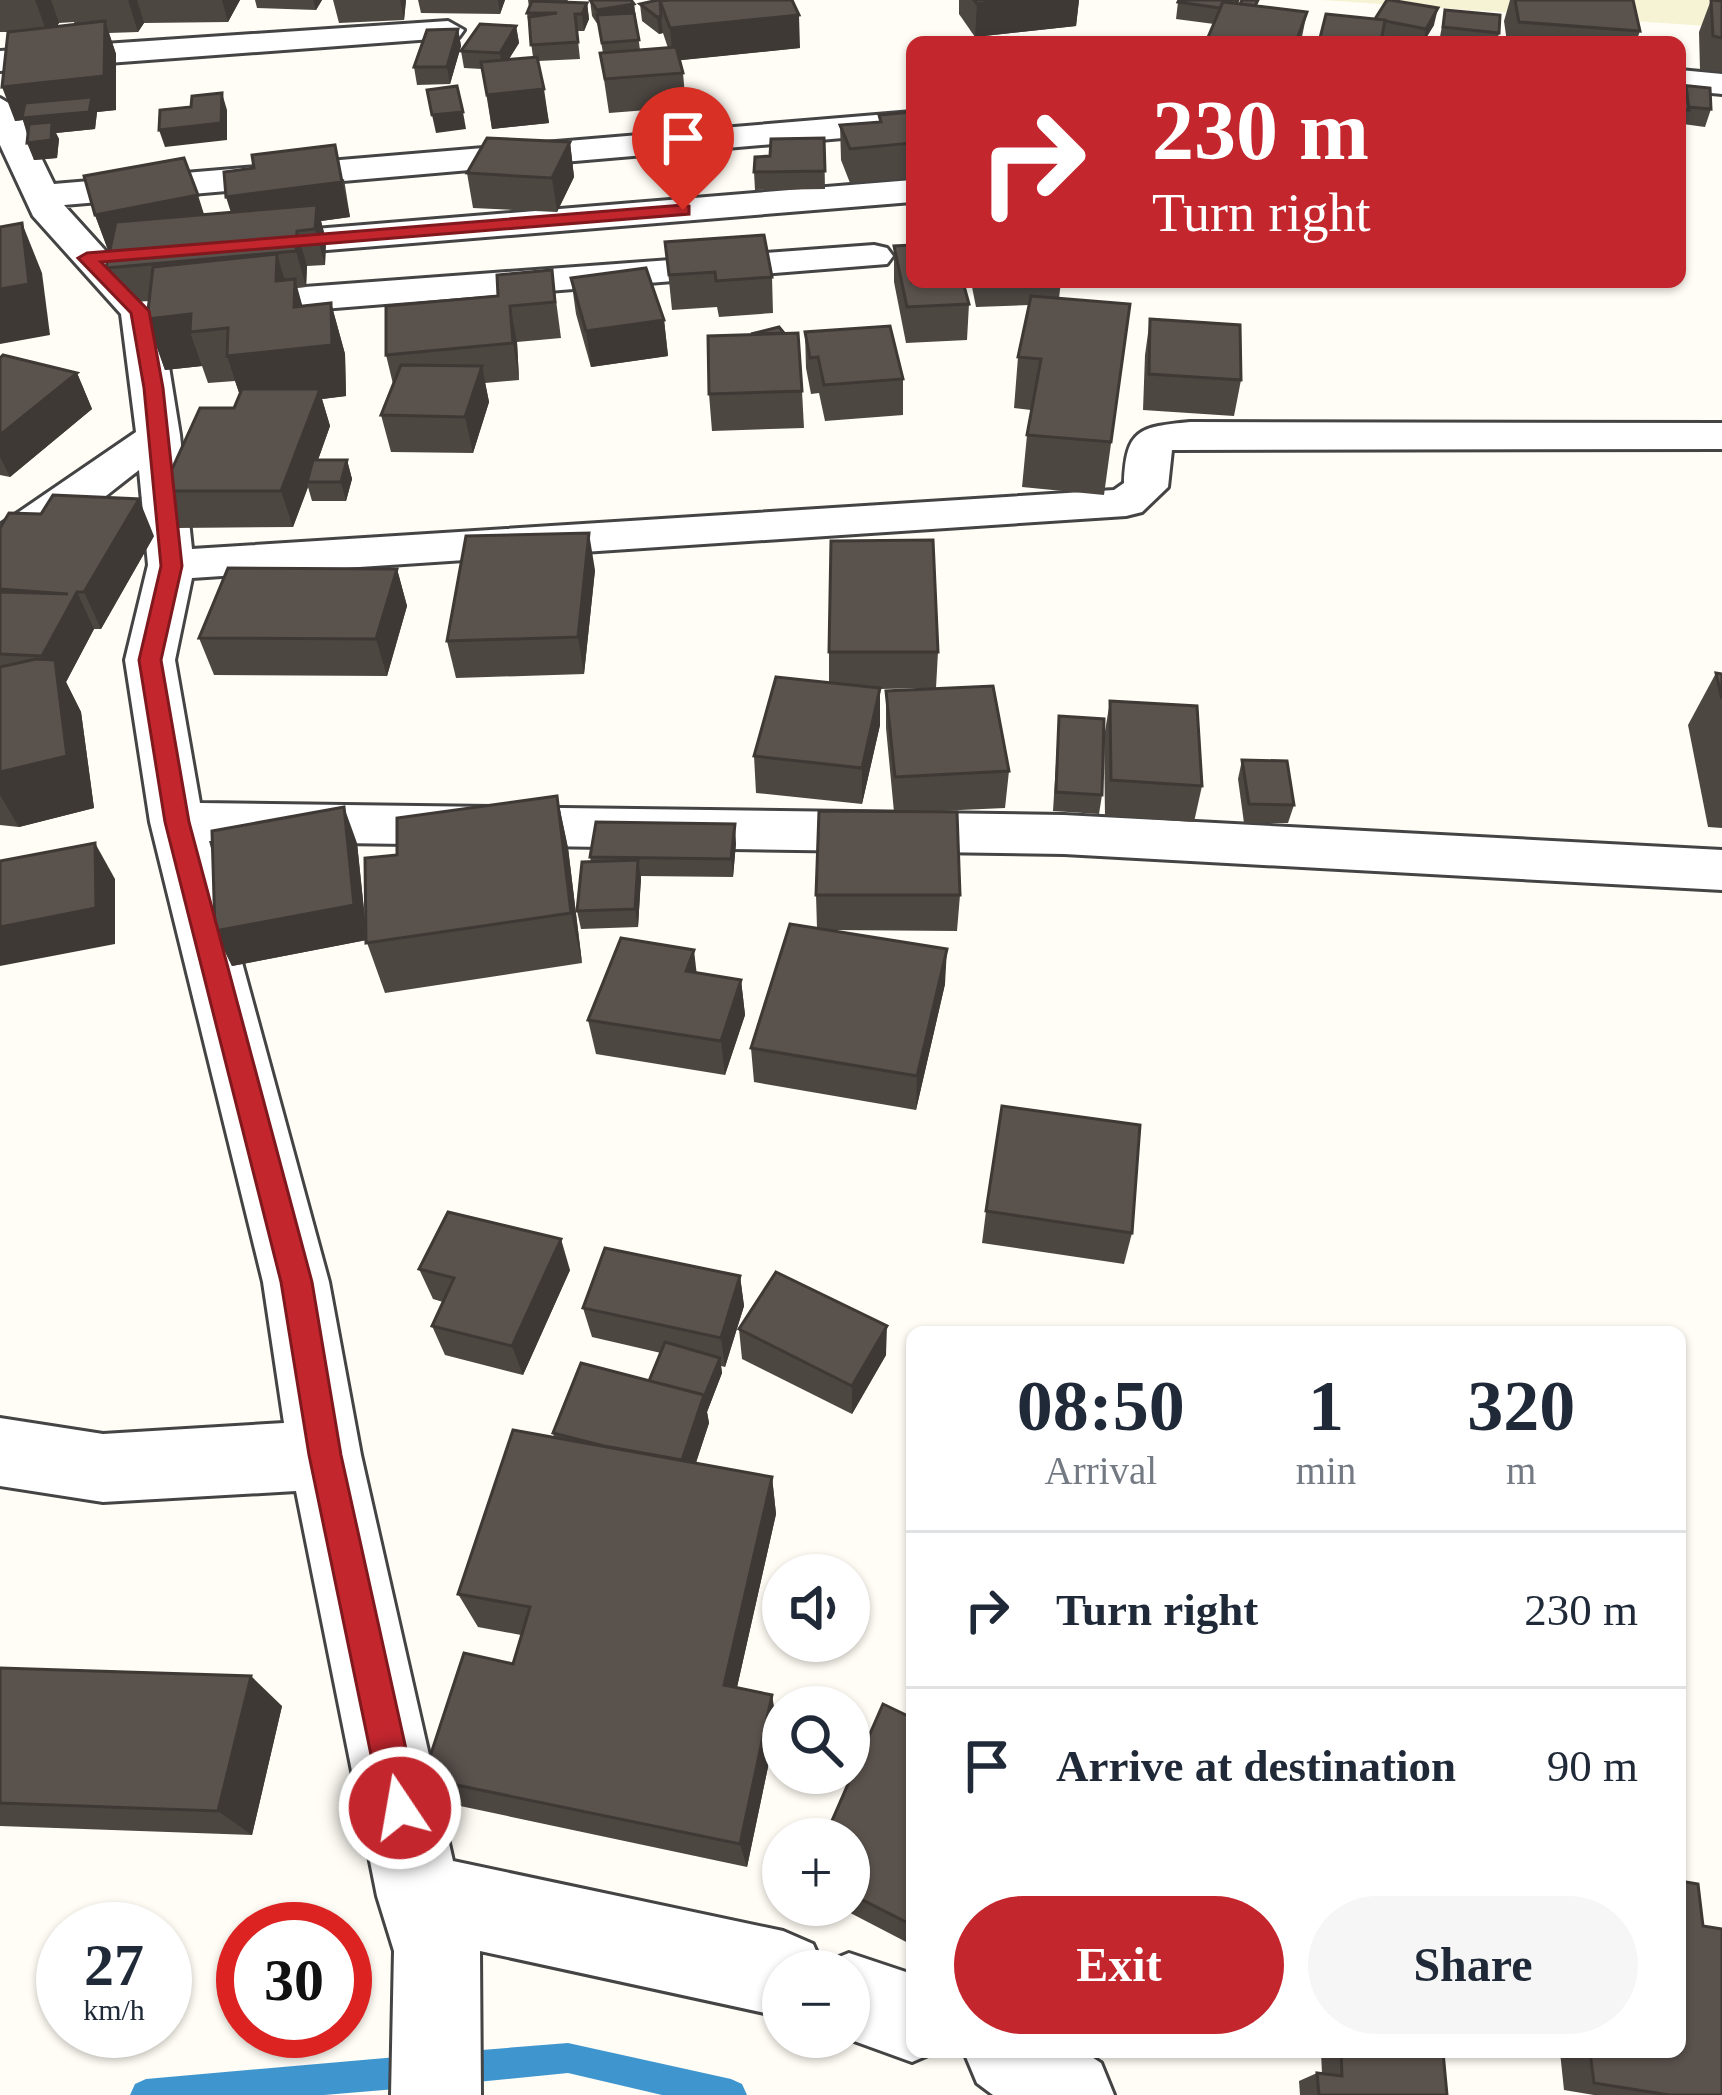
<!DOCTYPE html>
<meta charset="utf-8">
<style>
:root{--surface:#fff;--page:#f6f6f7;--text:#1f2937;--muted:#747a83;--line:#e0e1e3;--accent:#c4262e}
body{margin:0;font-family:"Times New Roman",serif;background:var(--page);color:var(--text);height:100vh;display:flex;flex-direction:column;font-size:45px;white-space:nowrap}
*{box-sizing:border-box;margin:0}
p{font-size:39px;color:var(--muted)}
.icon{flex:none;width:66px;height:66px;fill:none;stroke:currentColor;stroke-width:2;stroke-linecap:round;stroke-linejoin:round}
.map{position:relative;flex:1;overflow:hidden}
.drawer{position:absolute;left:906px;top:1326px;width:780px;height:732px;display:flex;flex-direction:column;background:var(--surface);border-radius:18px;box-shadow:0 3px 9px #0004}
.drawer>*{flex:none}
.banner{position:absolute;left:906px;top:36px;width:780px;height:252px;border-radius:18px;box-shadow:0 3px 9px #0004;background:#c4262e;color:#fff;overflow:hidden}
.fabs{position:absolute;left:762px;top:1554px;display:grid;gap:24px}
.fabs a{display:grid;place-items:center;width:108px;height:108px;border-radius:50%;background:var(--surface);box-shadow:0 3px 9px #0004;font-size:60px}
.speed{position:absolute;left:36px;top:1902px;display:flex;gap:24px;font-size:60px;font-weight:700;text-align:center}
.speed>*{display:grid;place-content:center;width:156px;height:156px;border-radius:50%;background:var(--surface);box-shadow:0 3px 9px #0004;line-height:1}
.speed small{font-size:30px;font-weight:400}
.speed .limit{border:18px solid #d22;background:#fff;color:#111}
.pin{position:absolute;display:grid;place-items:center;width:102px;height:102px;color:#fff;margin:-123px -51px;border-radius:50% 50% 50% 0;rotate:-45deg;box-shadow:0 0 12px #0007}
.pin .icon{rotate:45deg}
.me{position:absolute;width:132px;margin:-66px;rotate:348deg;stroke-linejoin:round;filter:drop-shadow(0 0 9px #0008)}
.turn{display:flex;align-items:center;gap:42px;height:252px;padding:0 48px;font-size:54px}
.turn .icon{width:156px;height:156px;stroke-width:2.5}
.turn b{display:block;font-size:84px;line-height:102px}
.eta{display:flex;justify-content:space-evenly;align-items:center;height:204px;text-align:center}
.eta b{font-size:72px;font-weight:700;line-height:84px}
.primary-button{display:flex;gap:24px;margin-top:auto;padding:24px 48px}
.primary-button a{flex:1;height:138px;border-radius:72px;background:var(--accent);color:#fff;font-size:48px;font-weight:700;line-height:138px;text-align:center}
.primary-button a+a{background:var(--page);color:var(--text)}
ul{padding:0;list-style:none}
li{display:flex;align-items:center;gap:36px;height:156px;padding:0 48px;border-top:3px solid var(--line)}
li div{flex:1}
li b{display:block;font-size:45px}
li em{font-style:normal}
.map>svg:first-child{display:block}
</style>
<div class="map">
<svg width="1722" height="2095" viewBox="0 0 1722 2095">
<rect width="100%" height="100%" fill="#fffdf5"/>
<!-- farmland -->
<path fill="#f6f3d4" d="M1322 0H1722V27Z"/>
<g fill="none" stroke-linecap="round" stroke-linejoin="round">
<!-- stream -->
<g fill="#3f96cf" fill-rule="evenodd">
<path d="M568 2043 731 2079 742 2084 747 2095H662L568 2073 457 2084 446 2079 441 2068 446 2057 457 2052Z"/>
<path d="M420 2055 431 2060 436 2071 431 2082 420 2087 324 2095H130L135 2084 146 2079Z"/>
</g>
<!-- minor casing -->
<g stroke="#444" stroke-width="6">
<g id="minor">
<path d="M448 21 464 30 459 37 0 71V51Z"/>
<path d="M1680 70 1722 74V94L1680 90Z"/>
<path d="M0 98 17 108 54 184 912 112V132L64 205 160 311 180 435 192 549 1114 490 1124 483C1126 429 1139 427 1190 422L1722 423V449L1172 450 1168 487 1142 512 1126 516 192 578 175 660 200 803 1064 815 1722 850V890L1064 854 209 841 329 1282 361 1455 453 1861 783 1931 813 1944 822 1964 849 1953 912 1974V2052H935L912 2062 843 2037H849V1971H783V2017L480 1951 481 2095H391L394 1951 377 1896 296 1491 103 1502 0 1486V1418L103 1434 284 1423 263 1282 150 822 125 660 148 565 139 470C98 501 51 545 0 558V525L136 432 121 314 33 216 0 145Z"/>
<path d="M912 180V202L242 257 229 254 223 246 229 238 242 235Z"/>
<path d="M874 245 887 248 893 256 887 264 222 317 208 313 202 305 208 297 222 293Z"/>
<path d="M964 2052H1084L1101 2063 1114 2095H993L977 2083Z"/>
</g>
</g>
<!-- minor -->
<use href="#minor" fill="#fff" fill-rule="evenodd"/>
</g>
<!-- wall -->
<g fill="#4d4742" fill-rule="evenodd">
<path d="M0 0H240L228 22 144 23 138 32 109 33 116 54V110L97 112 95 129 56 133 59 139 57 158 34 160 23 120 15 121 9 32H0ZM74 22 75 25 56 27 59 23Z"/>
<path d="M255 0H322L316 10 257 8Z"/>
<path d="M333 0H406L404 20 339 23Z"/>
<path d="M418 0H505L500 14 421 13Z"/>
<path d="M528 0H568L567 2 587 3 589 19 584 31H577L580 59 538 61 549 123 492 129 482 69 464 68 461 51 516 26 519 43 509 59 533 57 527 13 529 7Z"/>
<path d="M590 0 634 4 640 50 668 48 663 33 659 34 642 21 640 4 658 0 800 48 680 60 683 73 686 107 609 113 600 53H603L598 25 592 16Z"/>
<path d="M959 0H1079L1076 26 975 37 959 14Z"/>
<path d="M1510 0H1633L1640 31 1636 42H1507L1504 21Z"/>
<path d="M1711 0 1722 1V72L1700 70 1699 32Z"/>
<path d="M1178 2 1261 6 1307 12 1301 42H1206L1214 24 1176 19Z"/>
<path d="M1445 10 1499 33 1497 42H1439Z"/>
<path d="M1326 14 1434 25 1424 42H1401L1382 38Z"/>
<path d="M458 29 461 46 450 84 417 85 414 67Z"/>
<path d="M1680 85 1711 109 1705 127 1683 124 1680 132Z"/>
<path d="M912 112V178L850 183 841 160 840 125 879 122V115Z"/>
<path d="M824 138 825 189 755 190 754 172Z"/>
<path d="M570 142 574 177 557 212 473 208 467 173Z"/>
<path d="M344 179 350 217 321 221 326 240 325 265 307 266 306 287 297 288 302 306 331 303 345 354 346 396 322 399 330 426 318 460H347L352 479 346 501H312L308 487 293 527 177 528 162 491 234 408 240 395 235 381 208 383 202 366 165 370 147 319 149 301 120 303 106 268 110 249 108 250 95 215H204L231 213Z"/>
<path d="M912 238V282L969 304 967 340 906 343 894 282V246L912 245Z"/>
<path d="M665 242 772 277 773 313 719 317 717 307 672 310Z"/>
<path d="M552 270 561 338 517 342 519 380 485 383 489 402 473 453 391 452 381 415 393 384 386 355 498 296Z"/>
<path d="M571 278 664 320 668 356 591 367 576 314Z"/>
<path d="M971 282H1061L1059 298 1130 304 1104 495 1022 487 1027 435 1031 410 1014 408 1018 357 1029 305 976 307Z"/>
<path d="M1150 319 1241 380 1234 416 1143 410 1145 355Z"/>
<path d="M805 332 903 379V415L825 421 819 393 811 394 806 368Z"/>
<path d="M0 358 77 373 92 409 10 477 0 475Z"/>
<path d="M802 391 804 428 712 431 709 394Z"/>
<path d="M0 528 154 536 101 629H94L66 682 81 712 94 808 19 827 0 825Z"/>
<path d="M397 569 407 606 387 676 214 675 199 638Z"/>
<path d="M595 570 584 674 456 678 447 641Z"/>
<path d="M829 652H938L936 688 880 689V725L862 804 756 793 754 756 829 683Z"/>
<path d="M1716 673 1722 674V828L1708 827 1688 725Z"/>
<path d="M886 691 1009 771 1005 808 915 812 960 895 957 931 831 930 945 984 916 1110 754 1082 751 1048 817 928 816 895 894 812 886 728Z"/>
<path d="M1110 701 1202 786 1194 822 1105 816 1104 737Z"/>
<path d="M1059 716 1102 795 1099 814 1053 811Z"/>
<path d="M1242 760 1294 805 1288 823H1244L1238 779Z"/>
<path d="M557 796 568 848 582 963 385 993 366 940 232 966 215 931 357 843 366 928 397 855Z"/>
<path d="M736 843 733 877 641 876 638 927 581 929 577 911 591 862 590 857Z"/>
<path d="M697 973 741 980 745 1015 725 1075 596 1054 588 1020Z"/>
<path d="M986 1211 1132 1233 1124 1264 982 1243Z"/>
<path d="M419 1269 570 1270 523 1375 445 1355 432 1326 443 1302 433 1299Z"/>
<path d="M740 1276 744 1306 725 1367 721 1366 722 1373 707 1412 709 1423 696 1463 772 1477 776 1514 737 1687 777 1724 747 1867 446 1803 423 1778 513 1664 521 1635 478 1627 458 1594 554 1437 553 1433 649 1381 661 1353 592 1337 583 1308Z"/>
<path d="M739 1329 886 1355 852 1414 742 1359Z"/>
<path d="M0 1668 282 1706 252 1835 0 1826Z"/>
<path d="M912 1718V1945L835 1905H849V1839Z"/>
<path d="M1703 1926 1722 2095H1594L1564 2090 1560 2052H1680Z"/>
<path d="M1321 2052H1443L1447 2095H1300L1299 2081 1317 2073 1322 2074Z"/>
</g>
<!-- shaded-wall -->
<g fill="#3f3936">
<path d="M35 0H51L59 23 49 38Z"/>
<path d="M128 0H137L144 23 138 32Z"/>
<path d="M222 0H240L228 22Z"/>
<path d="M313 0H322L316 10Z"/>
<path d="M400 0H406L404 20Z"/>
<path d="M498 0H505L500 14Z"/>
<path d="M1016 0H1079L1076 26 975 37 977 4Z"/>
<path d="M587 3 589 19 584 31 582 14Z"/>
<path d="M634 4 636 21 599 27 597 10Z"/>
<path d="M1438 8 1434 25 1423 42 1426 29Z"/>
<path d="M799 15 800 48 673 61 670 28Z"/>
<path d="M661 16 663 33 659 34 657 17Z"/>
<path d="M105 21 116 54V110L97 112 95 129 56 133 59 139 57 158 34 160 27 143 28 135 23 120 15 121 2 87Z"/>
<path d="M516 26 519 43 502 70 500 53Z"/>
<path d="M458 29 461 46 450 84 447 67Z"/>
<path d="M544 89 549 123 492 129 487 95Z"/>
<path d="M222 93 227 110V140L165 147 159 130Z"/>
<path d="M463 112 466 129 436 133 432 115Z"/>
<path d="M570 142 574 177 557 212 552 178Z"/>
<path d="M335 145 350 217 321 221 326 240 325 265 315 229 237 232 226 197Z"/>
<path d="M198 195 209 230 108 250 95 215Z"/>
<path d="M22 223 42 273 50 335 0 344V289Z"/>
<path d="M297 231 307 266 306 287 296 251Z"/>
<path d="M277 254 292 305 276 281Z"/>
<path d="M295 279 309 330 331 303 345 354 346 396 322 399 330 426 310 482H307L308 487 293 527 281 491 244 408 227 356 294 307Z"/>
<path d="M510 306 517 342 519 380 513 343Z"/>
<path d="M191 314 190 332 202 366 165 370 147 319Z"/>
<path d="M664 320 668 356 591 367 586 331Z"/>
<path d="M482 366 489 402 473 453 465 417Z"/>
<path d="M77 373 92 409 10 477 0 457V435Z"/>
<path d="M347 460 352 479 346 501 341 482Z"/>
<path d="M139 499 154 536 101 629 84 592Z"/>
<path d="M589 533 595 570 584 674 578 637Z"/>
<path d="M397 569 407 606 387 676 376 639Z"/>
<path d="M77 592 94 629 66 682 81 712 94 808 19 827 0 795V772L58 687 42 656Z"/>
<path d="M880 688V725L862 804V768Z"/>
<path d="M557 796 568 848 582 963 571 913Z"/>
<path d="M344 807 357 843 367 940 232 966 215 931Z"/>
<path d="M735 824 736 843 733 877 731 859Z"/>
<path d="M95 843 115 879V944L0 966V927Z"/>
<path d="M638 860 641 879 638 927 635 909Z"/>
<path d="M947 949 945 984 916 1110 917 1076Z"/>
<path d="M694 950 698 985 686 971Z"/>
<path d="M741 980 745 1015 725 1075 721 1041Z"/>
<path d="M561 1239 570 1270 523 1375 512 1346Z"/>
<path d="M740 1276 744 1306 725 1367 721 1338Z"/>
<path d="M887 1326 886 1355 852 1414V1386Z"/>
<path d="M720 1358 722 1373 707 1412 709 1423 686 1492 680 1466 704 1395Z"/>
<path d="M772 1477 776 1514 731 1714 724 1685Z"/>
<path d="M251 1676 282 1706 252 1835 218 1811Z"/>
<path d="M772 1695 777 1724 747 1867 740 1844Z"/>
</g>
<!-- building -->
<g fill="#5a524d" stroke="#3f3936" stroke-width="3">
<path d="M590 0H631L634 4 597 10Z"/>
<path d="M658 0H669L660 1 661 16 657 17 640 4Z"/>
<path d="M669 0H792L799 15 670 28 660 1Z"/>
<path d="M974 0H1016L977 4Z"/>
<path d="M1179 0H1238L1236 4 1223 2 1220 8 1178 2Z"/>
<path d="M1242 0H1258L1255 6 1240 4Z"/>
<path d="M1387 0H1390L1438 8 1426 29 1375 19Z"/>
<path d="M1515 0H1633L1640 31 1519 22Z"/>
<path d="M1711 0 1722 1V38L1713 36Z"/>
<path d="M532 1 587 3 582 14H575L578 42 531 45 529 17 557 13H527Z"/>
<path d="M1223 2 1307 12 1296 42H1206Z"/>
<path d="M1445 10 1500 15 1499 33 1443 27Z"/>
<path d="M634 13 639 40 602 43 597 15Z"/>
<path d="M1326 14 1385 20 1381 42H1319Z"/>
<path d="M105 21 104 76 2 87 8 32Z"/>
<path d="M480 24 516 26 500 53 461 51Z"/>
<path d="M458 29 447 67H414L427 30Z"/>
<path d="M676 47 683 73 605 79 600 53Z"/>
<path d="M537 57 544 89 487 95 481 62Z"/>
<path d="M1680 85 1710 88 1711 109 1688 107 1686 87Z"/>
<path d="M457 86 463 112 432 115 427 90Z"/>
<path d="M1680 87H1686L1689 110 1680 109Z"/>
<path d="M222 93 221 123 159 130 160 110 191 107 192 96Z"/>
<path d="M92 97 89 112 22 118 25 103Z"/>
<path d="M912 112V143L850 149 840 125 881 122 879 115Z"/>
<path d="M52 122 51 140 27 143 29 124Z"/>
<path d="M487 138 570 142 552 178 467 173Z"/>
<path d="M824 138 825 171 754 172 755 157 770 156 771 139Z"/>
<path d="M335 145 342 182 226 197 224 172 254 168 252 155Z"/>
<path d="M184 158 198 195 95 215 84 176Z"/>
<path d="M317 205 315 229 297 231 296 251 106 268 116 222Z"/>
<path d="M22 223 29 284 0 289V227Z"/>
<path d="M764 235 772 277 716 281 715 272 669 275 665 242Z"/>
<path d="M912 245V282H963L969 304 907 307 894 246Z"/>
<path d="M277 254 276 281 295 279 294 307 331 303 332 345 227 356 228 328 190 332 191 314 147 319 153 267Z"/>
<path d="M646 268 664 320 586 331 571 278Z"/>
<path d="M552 270 555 302 510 306 513 343 386 355V306L498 296 497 275Z"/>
<path d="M1031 296 1130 304 1111 442 1027 435 1041 359 1018 357Z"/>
<path d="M1150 319 1240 325 1241 380 1149 374Z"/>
<path d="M890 326 903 379 824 385 818 357 810 358 805 332Z"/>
<path d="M779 327 784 333 751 334Z"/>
<path d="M798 333 802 391 709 394 708 336Z"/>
<path d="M3 355 77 373 0 435V358Z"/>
<path d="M401 365 482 366 465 417 381 415Z"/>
<path d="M242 389H320L281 491H162L200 408H234Z"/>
<path d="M313 460H347L341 482H307Z"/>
<path d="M53 495 139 499 84 592H77L42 656 0 654V592L68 594 0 589V528L9 513 41 514Z"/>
<path d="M589 533 578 637 447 641 466 536Z"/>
<path d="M933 540 938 652H829L831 541Z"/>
<path d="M228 568 397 569 376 639 199 638Z"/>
<path d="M36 659 55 660 67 756 0 772V667Z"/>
<path d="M1716 673 1722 674V699Z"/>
<path d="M776 677 880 688 862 768 754 756Z"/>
<path d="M993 686 1009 771 895 777 886 691Z"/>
<path d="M1110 701 1197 706 1202 786 1111 780Z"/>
<path d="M1059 716 1104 719 1102 795 1056 792Z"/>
<path d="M1242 760 1287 761 1294 805 1249 804Z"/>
<path d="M557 796 571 913 366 943 365 858 397 855V818Z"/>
<path d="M344 807 354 905 215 931 212 831Z"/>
<path d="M819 811 957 812 960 895H816Z"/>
<path d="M596 822 735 824 731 859 590 857Z"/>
<path d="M95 843 96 908 0 927V861Z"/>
<path d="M638 860 635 909 577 911 582 862Z"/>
<path d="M790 924 947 949 917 1076 751 1048Z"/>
<path d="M621 938 694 950 686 971 741 980 721 1041 588 1020Z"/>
<path d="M1002 1106 1140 1125 1132 1233 986 1211Z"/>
<path d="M448 1212 561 1239 512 1346 432 1326 454 1278 419 1269Z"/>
<path d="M605 1248 740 1276 721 1338 583 1308Z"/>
<path d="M776 1272 887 1326 852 1386 739 1329Z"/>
<path d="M665 1342 720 1358 704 1397V1395L649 1381Z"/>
<path d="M581 1363 704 1395 682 1460 604 1446 553 1433Z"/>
<path d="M513 1430 772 1477 724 1685 772 1695 740 1844 423 1778 464 1653 513 1664 530 1607 458 1594Z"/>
<path d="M0 1668 251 1676 218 1811 0 1803Z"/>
<path d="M883 1704 912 1718V1925L849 1893V1839H824Z"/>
<path d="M1680 1881 1698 1884 1703 1926 1722 1929V2095H1669L1594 2083 1590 2052H1680Z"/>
<path d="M1341 2052H1443L1447 2095H1319L1317 2073 1342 2076Z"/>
</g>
<!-- route -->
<path fill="#c4262e" stroke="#7f191e" stroke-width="3" d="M683 205 689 206V214L101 262 149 311 163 388 182 566 161 660 189 822 312 1282 341 1455 419 1808 413 1821 400 1826 387 1821 382 1808 309 1455 281 1282 165 822 139 660 161 566 144 388 131 313 78 258 87 253Z"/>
</svg>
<div class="fabs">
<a><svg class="icon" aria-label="sound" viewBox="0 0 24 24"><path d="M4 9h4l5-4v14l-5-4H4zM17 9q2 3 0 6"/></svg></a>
<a><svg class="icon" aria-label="search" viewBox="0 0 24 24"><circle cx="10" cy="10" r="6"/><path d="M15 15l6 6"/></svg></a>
<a>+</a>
<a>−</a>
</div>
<div class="speed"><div>27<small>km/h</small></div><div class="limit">30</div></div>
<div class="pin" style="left:683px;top:210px;background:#d93025"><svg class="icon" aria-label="arrive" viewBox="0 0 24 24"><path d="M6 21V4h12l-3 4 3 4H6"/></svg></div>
<svg class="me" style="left:400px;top:1808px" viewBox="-20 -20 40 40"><circle r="17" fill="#c4262e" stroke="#fff" stroke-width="3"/><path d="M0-11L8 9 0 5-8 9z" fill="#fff"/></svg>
<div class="banner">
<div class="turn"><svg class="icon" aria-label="right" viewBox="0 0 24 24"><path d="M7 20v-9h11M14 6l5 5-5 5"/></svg><div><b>230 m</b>Turn right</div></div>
</div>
<section class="drawer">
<div class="eta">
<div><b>08:50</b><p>Arrival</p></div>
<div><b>1</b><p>min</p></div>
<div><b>320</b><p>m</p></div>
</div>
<ul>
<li><svg class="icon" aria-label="right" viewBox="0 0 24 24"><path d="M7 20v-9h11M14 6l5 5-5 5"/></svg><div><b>Turn right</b></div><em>230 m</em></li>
<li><svg class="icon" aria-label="arrive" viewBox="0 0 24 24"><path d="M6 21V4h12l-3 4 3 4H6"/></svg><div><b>Arrive at destination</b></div><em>90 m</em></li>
</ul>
<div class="primary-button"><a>Exit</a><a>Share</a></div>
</section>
</div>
